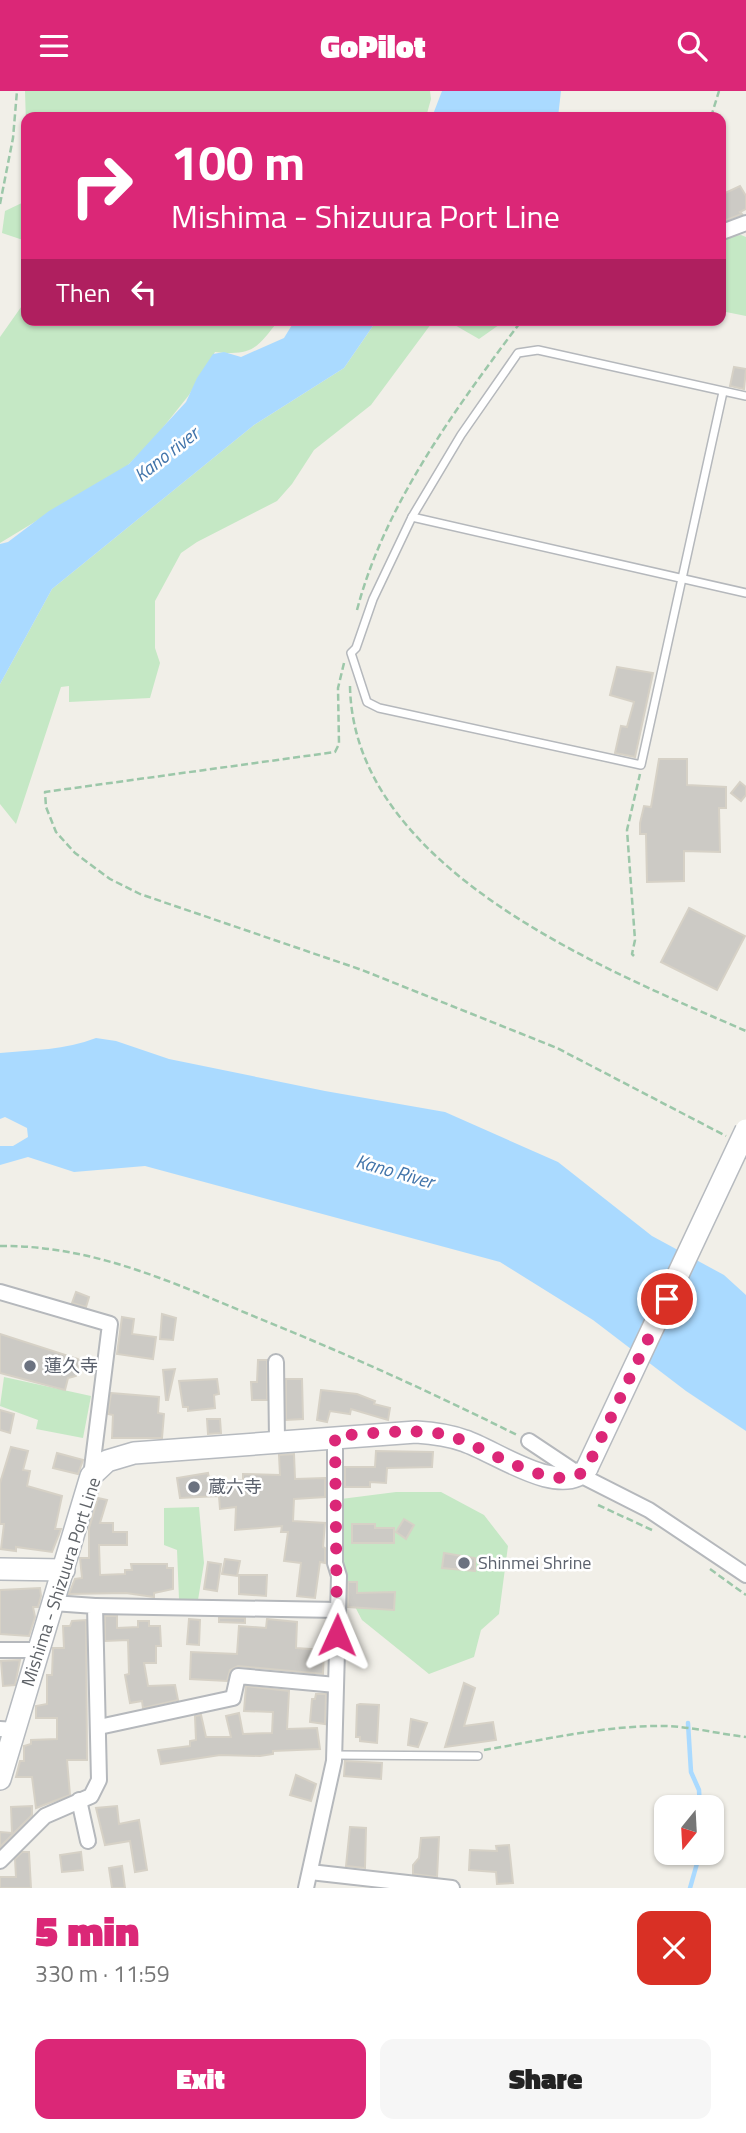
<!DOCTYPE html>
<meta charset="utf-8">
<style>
:root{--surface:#fff;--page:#f6f6f6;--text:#222;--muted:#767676;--accent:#db2777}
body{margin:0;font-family:"Titillium Web","Noto Sans JP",sans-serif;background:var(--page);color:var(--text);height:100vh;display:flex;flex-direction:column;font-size:26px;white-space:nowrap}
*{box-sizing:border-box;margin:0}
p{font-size:23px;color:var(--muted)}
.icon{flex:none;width:38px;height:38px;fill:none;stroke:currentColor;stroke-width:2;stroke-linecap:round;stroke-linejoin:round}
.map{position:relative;height:1797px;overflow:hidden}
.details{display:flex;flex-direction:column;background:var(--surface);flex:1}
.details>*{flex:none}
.guide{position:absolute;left:21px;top:21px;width:705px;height:214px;border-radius:14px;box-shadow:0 2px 5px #0004;background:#db2777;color:#fff;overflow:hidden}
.needle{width:46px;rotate:198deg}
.controls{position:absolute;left:654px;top:1704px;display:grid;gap:14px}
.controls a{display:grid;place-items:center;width:70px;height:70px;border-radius:14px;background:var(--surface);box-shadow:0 2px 5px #0004;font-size:35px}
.pin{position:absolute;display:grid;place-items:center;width:60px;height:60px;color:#fff;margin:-30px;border:4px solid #fff;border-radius:50%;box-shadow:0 2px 7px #0007}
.me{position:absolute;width:77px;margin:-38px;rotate:1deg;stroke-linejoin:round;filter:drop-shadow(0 0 5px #0008)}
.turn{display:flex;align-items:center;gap:24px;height:147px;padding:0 35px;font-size:32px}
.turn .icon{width:91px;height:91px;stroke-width:2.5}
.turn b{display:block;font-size:49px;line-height:60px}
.then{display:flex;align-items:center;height:66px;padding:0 35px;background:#0003;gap:14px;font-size:26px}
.round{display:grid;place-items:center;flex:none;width:74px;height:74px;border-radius:14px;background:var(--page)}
.headline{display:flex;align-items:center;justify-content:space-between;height:119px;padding:0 35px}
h1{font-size:42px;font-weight:800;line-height:52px;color:var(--accent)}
.button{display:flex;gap:14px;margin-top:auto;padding:14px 35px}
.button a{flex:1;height:80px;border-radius:14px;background:var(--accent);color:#fff;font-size:28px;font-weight:800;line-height:80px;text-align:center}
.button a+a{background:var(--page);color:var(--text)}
header{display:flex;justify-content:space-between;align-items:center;height:91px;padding:0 35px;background:var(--accent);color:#fff;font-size:32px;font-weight:800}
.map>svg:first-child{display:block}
</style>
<header><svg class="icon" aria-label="menu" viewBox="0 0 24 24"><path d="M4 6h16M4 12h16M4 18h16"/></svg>GoPilot<svg class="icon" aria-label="search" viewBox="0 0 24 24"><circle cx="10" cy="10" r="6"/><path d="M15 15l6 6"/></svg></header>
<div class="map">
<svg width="746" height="1797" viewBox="0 0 746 1797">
<rect width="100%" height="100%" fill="#f1efe8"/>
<!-- green -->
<g fill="#c5e8c5">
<path d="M25 0H430L431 8 426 26H26V33Z"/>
<path d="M26 110V150L2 142 5 120Z"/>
<path d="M741 144 746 146V225L721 220V146Z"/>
<path d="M26 209V229H279C256 258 253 265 215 261L189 304 153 349 127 375 0 452V246Z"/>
<path d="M377 229H434L371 314 314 359 292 393 277 410 197 451 181 462 155 510V557L160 572 150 607 69 611V595L61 596 16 733 0 713V593L52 498 254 334 344 277Z"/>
<path d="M446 229H506L479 248Z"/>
<path d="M4 1286 91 1305 83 1347 36 1338 38 1329 0 1315Z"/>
<path d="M396 1401H441L484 1424 508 1455 499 1523 481 1539 474 1566 429 1583 362 1529 339 1485 341 1408Z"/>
<path d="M199 1416 204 1472 198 1509 179 1508 177 1459 164 1454V1417Z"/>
</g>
<!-- water -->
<g fill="#aadaff">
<path d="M442 0H561L558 26H432Z"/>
<path d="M295 229H377L344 277 254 334 52 498 0 593V453L8 451 49 420 129 373 186 311 197 287 213 263 224 261 241 266 284 247Z"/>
<path d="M96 947 116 950 169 968 325 1000 445 1021 558 1071 652 1145 724 1184 746 1204V1340L686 1300 593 1229 500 1171 145 1075 74 1081 28 1066 0 1074V1055H13L28 1046 27 1037 5 1026 0 1028V962C33 959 65 959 96 947Z"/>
</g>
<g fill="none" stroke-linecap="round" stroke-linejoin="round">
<!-- stream -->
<g stroke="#aadaff" stroke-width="4.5">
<path d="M688 1632 691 1681 699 1699 700 1717"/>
<path d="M690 1797 700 1762"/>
</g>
</g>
<!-- building -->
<g fill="#cccac5" stroke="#d6d1c6" stroke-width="2">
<path d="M740 95 746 105V118L740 121 742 123 721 131V104Z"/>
<path d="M734 276 746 278 744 298 730 295Z"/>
<path d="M617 576 653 582 635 666 615 662 621 635 627 636 634 611 610 604Z"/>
<path d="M659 668H687V694L726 696V717H719L720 761 684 760V790L647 791 646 743H640V732L644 715 651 716Z"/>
<path d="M740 691 746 696V704L741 710 731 702Z"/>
<path d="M689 817 745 845 717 899 661 871Z"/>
<path d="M76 1201 89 1206 86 1216 72 1212Z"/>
<path d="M162 1223 176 1227 173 1249 160 1248Z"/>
<path d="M122 1226 134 1228 132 1243 156 1246 153 1268 117 1263Z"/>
<path d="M0 1243 78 1268 80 1271 76 1285 68 1287 65 1299 0 1282Z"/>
<path d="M258 1269H267V1309H252L251 1291H257Z"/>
<path d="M175 1278 168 1309H166L163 1279Z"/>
<path d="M217 1288 219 1303 214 1304 215 1317 188 1320V1316H183L179 1290Z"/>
<path d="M286 1288H302L303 1328 286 1329Z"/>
<path d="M321 1299 357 1303 375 1310 374 1313 390 1317 388 1329 351 1318 350 1323 330 1320 327 1331 317 1329Z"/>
<path d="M111 1302 159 1306 158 1322 164 1323 162 1347H112L113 1324 108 1323Z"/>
<path d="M0 1319 14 1323 10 1342 0 1339Z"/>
<path d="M207 1328H220L221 1342 208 1343Z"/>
<path d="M11 1356 28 1360 23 1379 30 1380 27 1395 62 1405 55 1438H61L52 1461 16 1456V1460L1 1458 4 1433H0V1392Z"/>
<path d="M376 1360 433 1361 432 1376 387 1377 386 1392 370 1391V1396H345V1376H375Z"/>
<path d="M57 1362 83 1369 78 1383 53 1377Z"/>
<path d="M294 1363 295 1388 325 1387V1406L294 1408 293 1430 325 1432 323 1456 325 1457V1472L320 1471 315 1507 297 1505 301 1472 284 1470 288 1441H281L282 1435 235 1439 236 1416 220 1418 219 1405 180 1407 177 1387 208 1382 210 1392 243 1389V1383L280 1384 279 1364Z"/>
<path d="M98 1407 107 1409 100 1432H113V1441H127V1454H99L100 1484 125 1483V1479H132L131 1473H167V1477H173V1498L154 1502V1506L126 1502 69 1503 75 1488 82 1487 80 1467H89V1437Z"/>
<path d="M404 1428 414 1434 406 1448 396 1441Z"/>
<path d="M352 1433H375V1437H394V1452H352Z"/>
<path d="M444 1462 475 1467V1480L442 1477Z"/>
<path d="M225 1468 240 1470 237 1485 222 1483Z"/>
<path d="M208 1471 221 1473 217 1500 204 1498Z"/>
<path d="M239 1484H267L266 1505 239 1503Z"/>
<path d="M348 1491H357V1502L395 1501 394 1519 348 1516Z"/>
<path d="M40 1497 41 1505 38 1516H33L35 1526 29 1545 0 1543V1499Z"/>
<path d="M105 1525H117V1537L138 1536V1530H149V1535H160L161 1555H156V1572H144L148 1595 175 1594 178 1609 143 1617 142 1610 130 1612 125 1584 129 1583 128 1549 105 1550Z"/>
<path d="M219 1527H245V1532L219 1531Z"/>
<path d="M189 1528 200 1529 199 1554 187 1553Z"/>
<path d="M267 1528 297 1531 296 1557 324 1559 323 1583 238 1575 230 1579 227 1590 190 1588 191 1561 237 1563 239 1535 266 1537Z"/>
<path d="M86 1529 87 1669H67L70 1704 36 1717 32 1686H16L20 1670H24V1655L31 1653V1649L57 1648V1627H36V1615L47 1613V1584H52L53 1557H64L63 1535H70L72 1530Z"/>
<path d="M20 1569 15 1594 3 1595 1 1570Z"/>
<path d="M464 1592 475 1597 464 1635 493 1631 496 1649 445 1656Z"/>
<path d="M246 1595 289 1600 287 1638 317 1637 320 1658 273 1660V1663L260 1665 220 1664 161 1673 158 1659 190 1655V1650L196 1649 195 1625 201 1624 206 1646H231L226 1625 239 1622 243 1643 272 1642 273 1621 244 1620Z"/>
<path d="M316 1603H326L325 1633 310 1631 312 1608H315Z"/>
<path d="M360 1613 379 1614 377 1652 360 1650V1646H356L357 1614Z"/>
<path d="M411 1628 427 1632 418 1656 408 1654Z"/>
<path d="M345 1670 382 1672 381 1688 344 1685Z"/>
<path d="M296 1684 316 1693 311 1710 290 1704Z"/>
<path d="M32 1715V1724L0 1756V1741L12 1742 11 1716Z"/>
<path d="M117 1715 119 1733 139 1729 147 1779 135 1781 130 1750 105 1754 96 1717Z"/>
<path d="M350 1736 366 1737 365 1777 346 1775Z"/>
<path d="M439 1746 437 1786 413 1783V1774L419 1767 421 1747Z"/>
<path d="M509 1754 513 1792 497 1793 496 1781 469 1779 470 1759 497 1760 496 1755Z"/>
<path d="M22 1761H29L31 1797H0V1786H16L15 1768Z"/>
<path d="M81 1761 83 1779 62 1781 60 1764Z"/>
<path d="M122 1775 125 1797H112L109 1777Z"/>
</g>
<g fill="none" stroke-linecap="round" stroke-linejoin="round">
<!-- service casing -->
<g stroke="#b5b8bc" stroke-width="10">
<g id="service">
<path d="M723 301 641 674 379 617 367 611 351 562 356 557 373 508 412 426 461 344 518 262 538 259 746 305"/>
<path d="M412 426 746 502"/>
<path d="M335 1664 478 1665"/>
</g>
</g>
<!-- minor casing -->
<g stroke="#b5b8bc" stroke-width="18">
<g id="minor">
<path d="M722 141 746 132"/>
<path d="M0 1201 110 1233 91 1385"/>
<path d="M276 1271 277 1349"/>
<path d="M529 1350 580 1384 649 1419 746 1484"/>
<path d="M95 1515 338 1519"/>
<path d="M0 1559H38"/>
<path d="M99 1636 233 1607 238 1585 336 1594"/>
<path d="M0 1638 15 1639"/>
<path d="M79 1709 88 1750"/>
<path d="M0 1770 45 1725 91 1705 99 1689 95 1515 53 1512"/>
<path d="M310 1781 452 1797"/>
<path d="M306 1797 334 1670 339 1485 335 1472V1345"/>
</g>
</g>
<!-- secondary casing -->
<g stroke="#b6babf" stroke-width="24">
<g id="secondary">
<path d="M0 1478 64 1479"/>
<path d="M0 1688 91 1385 107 1370 134 1362 416 1341C433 1342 449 1344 465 1350 495 1360 561 1408 587 1377"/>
</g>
</g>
<!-- path -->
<g stroke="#9cc7a9" stroke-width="2.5" stroke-dasharray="7 3.5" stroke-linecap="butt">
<path d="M711 26 719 0"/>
<path d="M0 113 13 47 17 0"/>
<path d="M357 519C385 412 457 316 522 229"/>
<path d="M344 572 338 597 339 653 335 661 45 701 46 716 56 741 75 762 110 788 140 803 362 879 557 957 726 1045"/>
<path d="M350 595C353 778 606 879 746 940"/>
<path d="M634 865 632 863 635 849 627 739 640 683"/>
<path d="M0 1155C93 1154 174 1192 258 1227 347 1263 433 1302 519 1345"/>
<path d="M598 1414 652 1439"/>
<path d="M710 1478 746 1504"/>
<path d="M484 1659C544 1649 605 1634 666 1635 693 1636 719 1643 746 1646"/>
</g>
<!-- service -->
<use href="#service" stroke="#fff" stroke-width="7"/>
<!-- minor -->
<use href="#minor" stroke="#fff" stroke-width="14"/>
<!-- secondary -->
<use href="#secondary" stroke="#fff" stroke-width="21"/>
<!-- secondary-bridge casing -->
<g stroke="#b6babf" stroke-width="24" stroke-linecap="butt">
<path id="secondary-bridge" d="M587 1377 746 1039"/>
</g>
<!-- secondary-bridge -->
<use href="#secondary-bridge" stroke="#fff" stroke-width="21"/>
</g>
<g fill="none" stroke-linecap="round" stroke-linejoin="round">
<!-- route -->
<path stroke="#db2777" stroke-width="12" stroke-dasharray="0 21.6" d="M337 1544 335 1345C370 1343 408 1337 443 1343 478 1350 560 1410 587 1377L667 1208"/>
</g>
<!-- markers -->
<g fill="#6b7280" stroke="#fff" stroke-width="2.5">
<circle cx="30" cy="1275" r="7"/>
<circle cx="194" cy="1396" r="7"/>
<circle cx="464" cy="1472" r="7"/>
</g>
<g text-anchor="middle" stroke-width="5" stroke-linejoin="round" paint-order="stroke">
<!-- worship labels -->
<g font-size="18" fill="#5b616d" stroke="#fff" text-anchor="start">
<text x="44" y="1281">蓮久寺</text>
<text x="208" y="1402">蔵六寺</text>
<text x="478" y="1478">Shinmei Shrine</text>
</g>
<!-- street labels -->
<g font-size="18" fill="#5f6368" stroke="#fff">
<text transform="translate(61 1491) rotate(-72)" y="6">Mishima - Shizuura Port Line</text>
</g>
<!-- water labels -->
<g font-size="19" font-style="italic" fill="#4174aa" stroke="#fff">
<text transform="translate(166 363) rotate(-38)" y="7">Kano river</text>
<text transform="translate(395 1080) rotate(16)" y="7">Kano River</text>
</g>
</g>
</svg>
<div class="controls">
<a><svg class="needle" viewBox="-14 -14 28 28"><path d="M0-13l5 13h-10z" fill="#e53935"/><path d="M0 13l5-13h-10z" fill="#767676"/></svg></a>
</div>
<div class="pin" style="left:667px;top:1208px;background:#d93025"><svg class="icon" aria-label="arrive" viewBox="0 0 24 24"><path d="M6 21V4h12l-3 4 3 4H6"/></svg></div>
<svg class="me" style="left:337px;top:1544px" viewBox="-20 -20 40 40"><path d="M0-17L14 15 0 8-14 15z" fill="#db2777" stroke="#fff" stroke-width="4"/></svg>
<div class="guide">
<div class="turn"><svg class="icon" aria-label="right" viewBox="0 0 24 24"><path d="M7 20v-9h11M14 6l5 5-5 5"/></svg><div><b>100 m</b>Mishima - Shizuura Port Line</div></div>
<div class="then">Then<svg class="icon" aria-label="left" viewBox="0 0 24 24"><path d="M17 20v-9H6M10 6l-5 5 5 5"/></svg></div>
</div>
</div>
<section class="details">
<div class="headline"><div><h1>5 min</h1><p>330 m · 11:59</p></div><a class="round" style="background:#d93025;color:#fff"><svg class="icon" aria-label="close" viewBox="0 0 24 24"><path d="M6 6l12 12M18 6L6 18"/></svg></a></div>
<div class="button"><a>Exit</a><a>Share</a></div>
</section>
